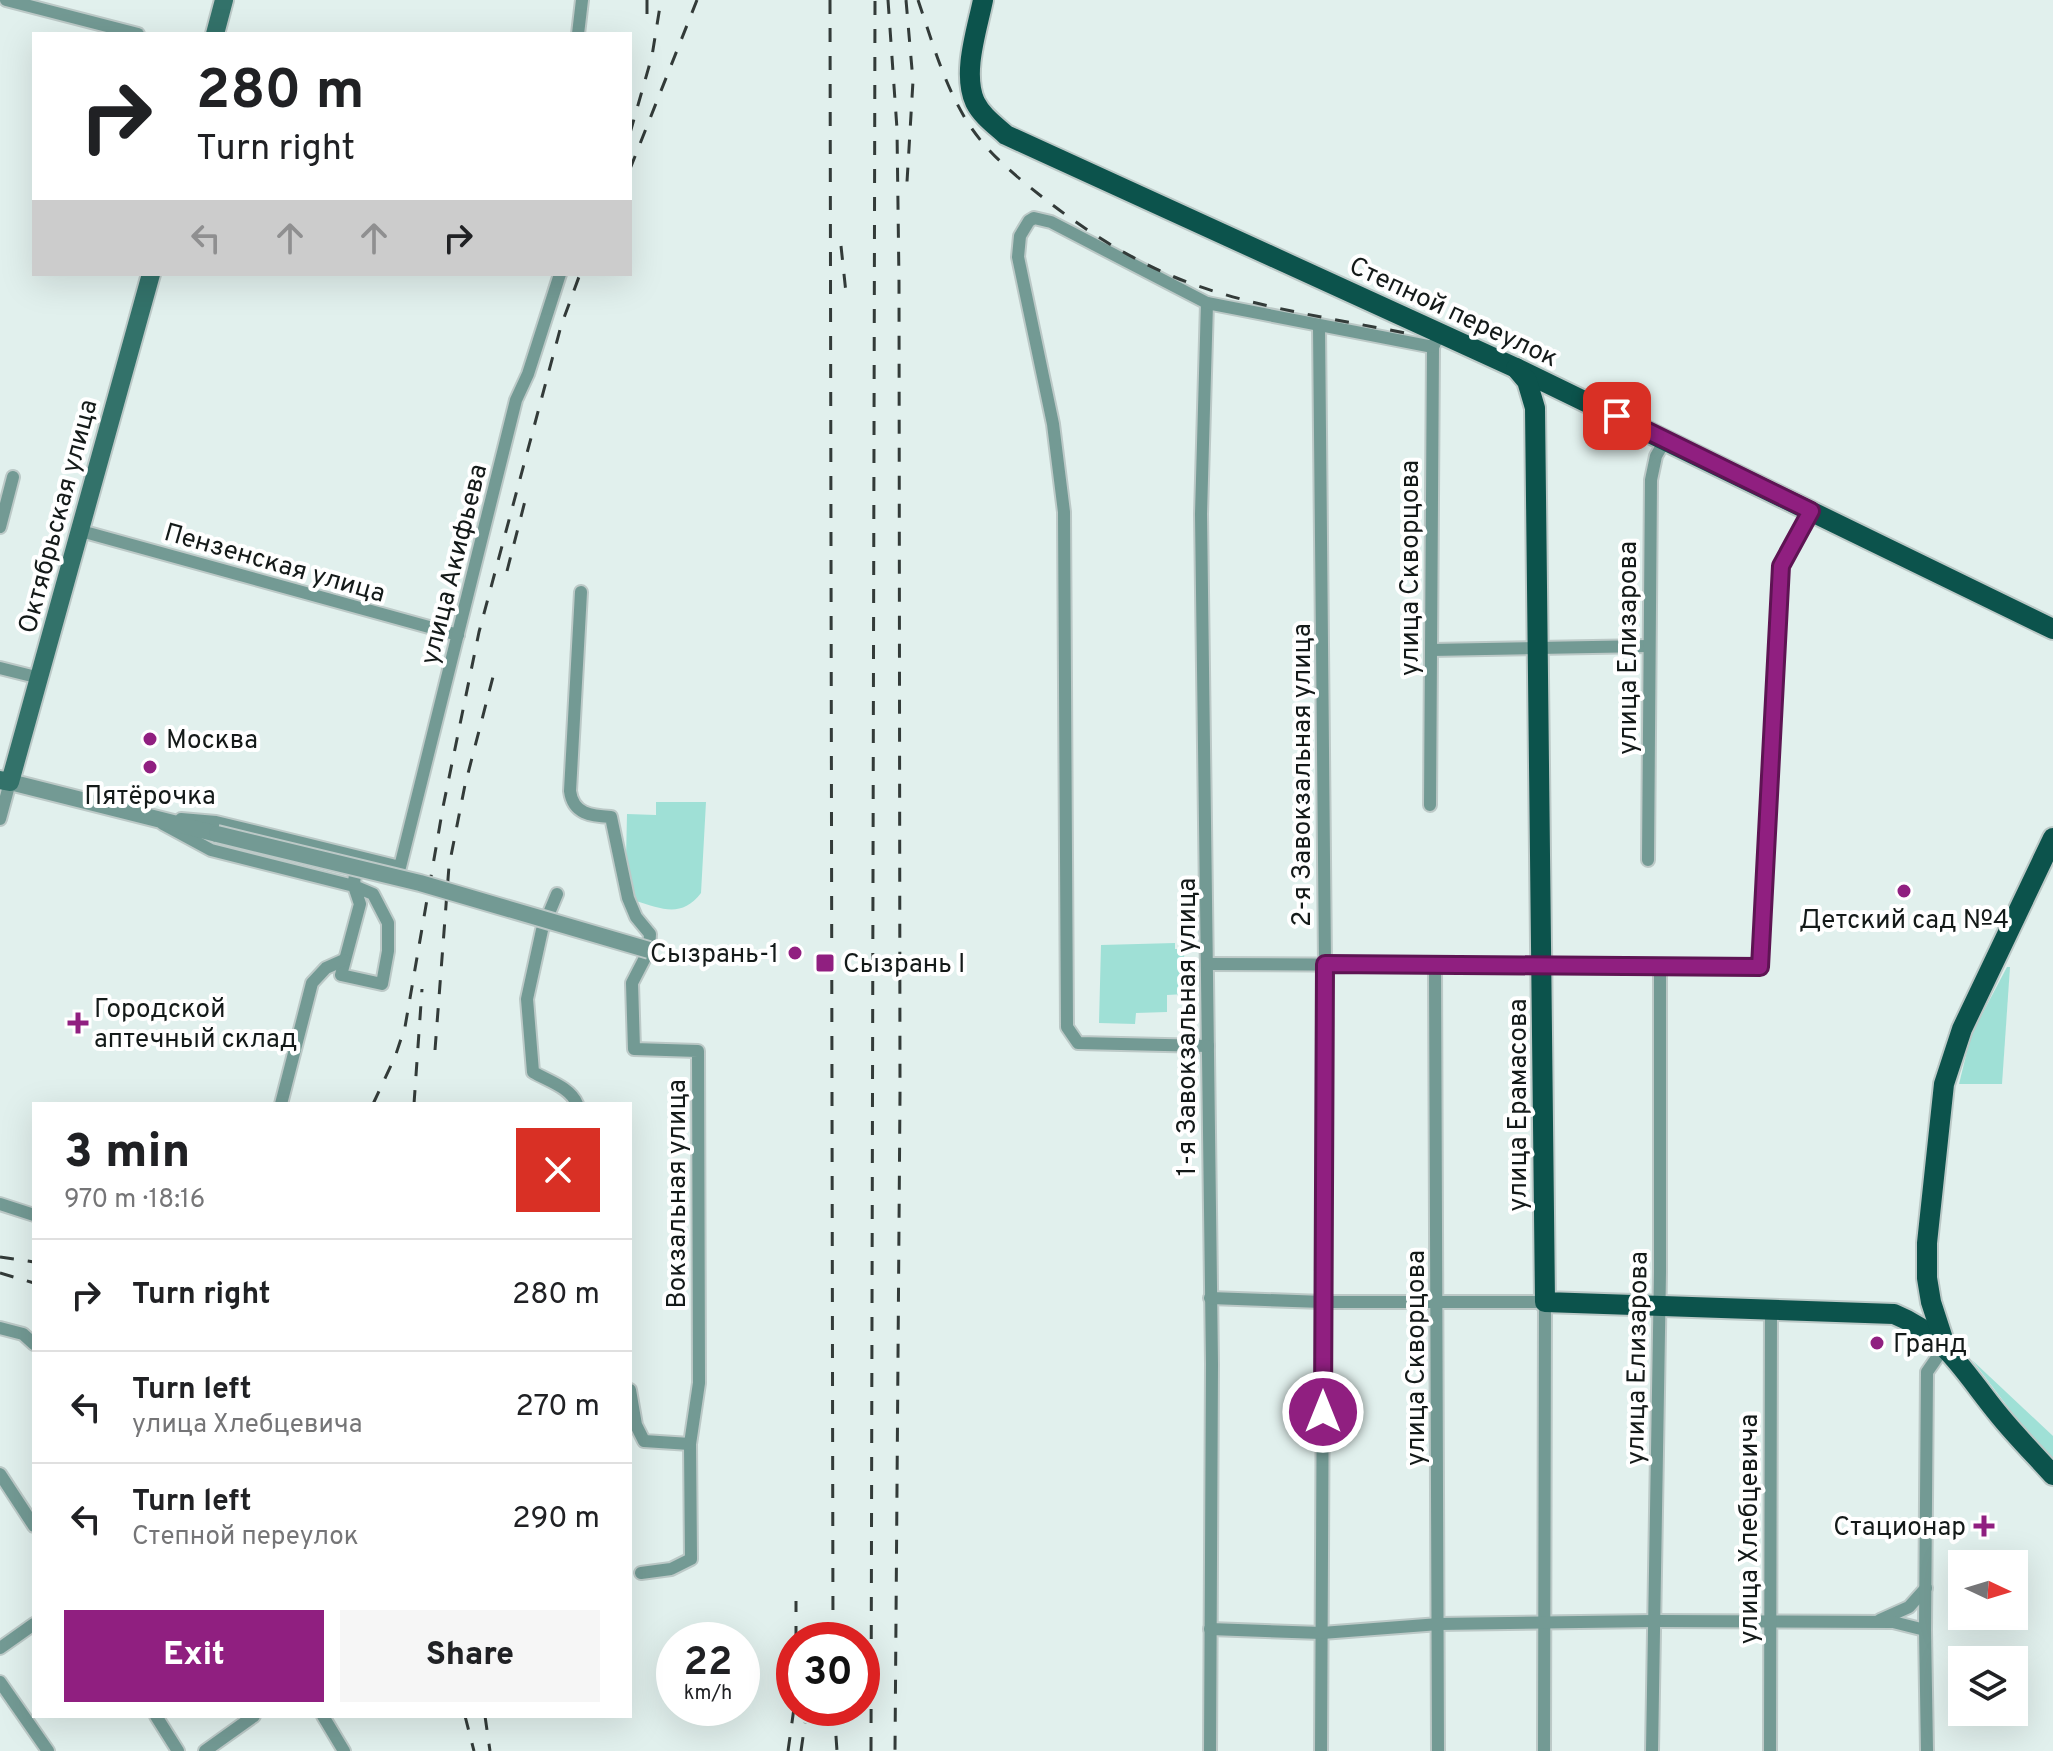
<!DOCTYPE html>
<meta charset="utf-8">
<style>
:root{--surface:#fff;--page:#f6f6f6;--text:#202124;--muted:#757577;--line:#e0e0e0;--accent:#901f80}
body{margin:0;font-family:Overpass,sans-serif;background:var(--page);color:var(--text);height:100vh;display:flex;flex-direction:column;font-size:30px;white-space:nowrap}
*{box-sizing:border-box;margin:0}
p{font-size:26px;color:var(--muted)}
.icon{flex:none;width:44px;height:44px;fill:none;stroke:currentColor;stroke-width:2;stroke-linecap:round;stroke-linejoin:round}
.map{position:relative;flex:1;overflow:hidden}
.sheet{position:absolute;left:32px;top:1102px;width:600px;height:616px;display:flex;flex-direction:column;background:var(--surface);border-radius:0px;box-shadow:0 8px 32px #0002}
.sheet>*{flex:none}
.hud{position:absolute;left:32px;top:32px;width:600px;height:244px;border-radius:0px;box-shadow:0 8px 32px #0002;background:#fff;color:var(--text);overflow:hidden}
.needle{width:52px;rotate:94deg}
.fabs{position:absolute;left:1948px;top:1550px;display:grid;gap:16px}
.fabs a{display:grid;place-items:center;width:80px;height:80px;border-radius:0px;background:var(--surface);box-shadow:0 8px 32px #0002;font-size:40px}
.speed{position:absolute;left:656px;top:1622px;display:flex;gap:16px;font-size:40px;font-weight:700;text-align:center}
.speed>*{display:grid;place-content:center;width:104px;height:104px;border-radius:50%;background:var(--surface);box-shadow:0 8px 32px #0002;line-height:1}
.speed small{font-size:20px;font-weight:400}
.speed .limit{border:12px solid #d22;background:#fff;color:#111}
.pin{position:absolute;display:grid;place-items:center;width:68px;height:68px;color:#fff;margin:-34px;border-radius:16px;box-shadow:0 4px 12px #0006}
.me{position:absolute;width:88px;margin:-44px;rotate:0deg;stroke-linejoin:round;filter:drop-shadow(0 0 6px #0008)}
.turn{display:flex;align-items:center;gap:28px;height:168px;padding:0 32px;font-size:36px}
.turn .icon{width:104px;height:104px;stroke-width:2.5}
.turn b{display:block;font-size:56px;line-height:68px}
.lanes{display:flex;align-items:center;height:76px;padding:0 32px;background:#0003;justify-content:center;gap:40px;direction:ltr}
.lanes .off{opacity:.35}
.round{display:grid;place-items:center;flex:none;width:84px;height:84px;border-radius:0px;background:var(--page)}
.summary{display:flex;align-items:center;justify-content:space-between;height:136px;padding:0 32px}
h1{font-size:48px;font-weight:800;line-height:60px}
.action{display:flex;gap:16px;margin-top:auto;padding:16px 32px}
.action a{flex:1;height:92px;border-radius:0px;background:var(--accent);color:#fff;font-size:32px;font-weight:800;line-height:92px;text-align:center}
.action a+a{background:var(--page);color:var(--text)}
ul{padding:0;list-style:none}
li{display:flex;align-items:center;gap:24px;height:112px;padding:0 32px;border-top:2px solid var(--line)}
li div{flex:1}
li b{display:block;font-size:30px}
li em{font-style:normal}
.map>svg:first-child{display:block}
</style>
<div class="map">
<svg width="2053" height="1751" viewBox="0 0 2053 1751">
<rect width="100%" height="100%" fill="#e1f0ed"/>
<!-- green -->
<g fill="#9fe0d6">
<path d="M656 802H706L701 893C682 918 662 909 636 901L626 860 627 814 656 815Z"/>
<path d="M1175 943V949H1184L1185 994 1167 995V1012L1136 1013 1135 1024 1099 1023 1101 945Z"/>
<path d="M2007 967H2010L2002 1084H1959L1971 1035Z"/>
<path d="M1972 1360 2053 1436V1464L2046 1457Z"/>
</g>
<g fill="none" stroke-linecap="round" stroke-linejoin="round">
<!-- minor casing -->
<g stroke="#bcc9c7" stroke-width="16">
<g id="minor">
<path d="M6 0 138 34"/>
<path d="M578 34 582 0"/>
<path d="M1207 303 1201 514 1212 1364 1210 1751"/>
<path d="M1319 326 1325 964 1321 1751"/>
<path d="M0 527 13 477"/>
<path d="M81 531 458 635"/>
<path d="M581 592 570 791C573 814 591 816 611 817L628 898 636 917 650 934 649 950 632 983 634 1049 698 1051 699 1383 690 1444 691 1559 671 1569 641 1573"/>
<path d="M1431 650 1648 646"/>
<path d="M0 668 40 678"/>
<path d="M1430 805 1433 347 1436 341"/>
<path d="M0 819 10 782"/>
<path d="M181 819 216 822 400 867 516 400 528 374 560 274"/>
<path d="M163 824 211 850 354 886 360 904 341 975 382 984 388 951V923L373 894 354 886 356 859"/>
<path d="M1648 860 1651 480 1656 456 1666 439"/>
<path d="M557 894 542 930 527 999 533 1072C548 1081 570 1087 577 1104"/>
<path d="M1208 964 1760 967 1781 566 1811 511"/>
<path d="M1435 965 1438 1751"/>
<path d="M1208 1046 1078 1043 1067 1027 1064 512 1053 424 1018 257 1020 236 1029 221 1034 218 1051 222 1207 303 1433 347"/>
<path d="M281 1104 312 983 326 968 344 960"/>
<path d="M0 1204 34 1215"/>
<path d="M1210 1298 1323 1302H1545L1544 1751"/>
<path d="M0 1328 23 1334 34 1344"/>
<path d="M630 1390 636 1425 644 1441 690 1444"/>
<path d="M0 1474 34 1526"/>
<path d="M1880 1620 1909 1607 1926 1588"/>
<path d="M1210 1629 1322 1633 1439 1624 1654 1621 1893 1622 1925 1630"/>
<path d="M0 1648 34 1624"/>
<path d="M0 1682 48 1751"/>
<path d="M156 1716 178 1751"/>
<path d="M323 1716 344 1751"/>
<path d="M205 1751 254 1716"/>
<path d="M1652 1751 1660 1272V966"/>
<path d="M1770 1751 1771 1308"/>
<path d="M1927 1751 1925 1630 1927 1372 1945 1346"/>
</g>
</g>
<!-- tertiary casing -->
<g stroke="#bcc9c7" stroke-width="20">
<path id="tertiary" d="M10 782 217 834"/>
</g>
<!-- secondary casing -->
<g stroke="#bcc9c7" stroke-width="22">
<g id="secondary">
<path d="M215 34 224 0"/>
<path d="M0 780 10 782 151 274"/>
</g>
</g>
<!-- primary casing -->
<g stroke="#bcc9c7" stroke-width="24">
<g id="primary">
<path d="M983 0C977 30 962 73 975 102 982 116 995 125 1006 135L1516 368 2053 629"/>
<path d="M1516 368 1527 381 1535 408 1545 1302 1894 1314C1946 1335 1965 1374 1999 1415 2016 1436 2035 1455 2053 1475"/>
<path d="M1944 1342 1931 1302 1927 1278V1243L1944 1084 1962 1029 2053 838"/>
</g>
</g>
<!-- minor -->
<use href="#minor" stroke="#739a94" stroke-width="12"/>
<!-- tertiary -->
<use href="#tertiary" stroke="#739a94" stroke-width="16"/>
<!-- secondary -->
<use href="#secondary" stroke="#33726a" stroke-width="18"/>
<!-- primary -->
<use href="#primary" stroke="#0c534c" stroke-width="20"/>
<!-- rail -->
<g stroke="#333b39" stroke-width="3" stroke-dasharray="14 14" stroke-linecap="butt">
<path d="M830 0 833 1640"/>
<path d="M888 0 897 129 899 282 900 1094 895 1751"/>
<path d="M906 0 913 81 907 182"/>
<path d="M918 0C932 41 943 81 965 118 983 149 1013 174 1041 196 1088 233 1140 266 1198 286 1265 309 1335 319 1405 333"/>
<path d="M647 14V0"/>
<path d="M630 133 652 56 661 0"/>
<path d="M630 169 697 0"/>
<path d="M841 246 846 293"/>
<path d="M507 571 525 501"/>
<path d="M435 1050 449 866 465 785 494 673"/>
<path d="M373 1104 395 1057 405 1027 443 807 479 632 561 326 580 274"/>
<path d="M414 1104 422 989"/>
<path d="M0 1257 34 1262"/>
<path d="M0 1273 34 1283"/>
<path d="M796 1640V1601"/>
<path d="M834 1708 837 1751"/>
<path d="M465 1716 474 1751"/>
<path d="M485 1716 490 1751"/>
<path d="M788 1751 794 1708"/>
<path d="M801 1751 805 1723"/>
<path d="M871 1751 875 0"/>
</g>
<!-- tertiary-bridge casing -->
<g stroke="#bcc9c7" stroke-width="20" stroke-linecap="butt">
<path id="tertiary-bridge" d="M217 834 420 883 649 950"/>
</g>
<!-- tertiary-bridge -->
<use href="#tertiary-bridge" stroke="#739a94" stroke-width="16"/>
</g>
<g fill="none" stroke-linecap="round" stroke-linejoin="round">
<!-- route casing -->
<g stroke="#5e1453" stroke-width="20">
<path id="route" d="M1323 1412 1325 964 1760 967 1781 566 1811 511 1617 416"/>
</g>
<!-- route -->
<use href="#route" stroke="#901f80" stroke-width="14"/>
</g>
<!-- markers -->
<g fill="#901f80" stroke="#fff" stroke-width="3">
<circle cx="150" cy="739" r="8"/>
<circle cx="150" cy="767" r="8"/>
<circle cx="1904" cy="891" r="8"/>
<circle cx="795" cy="953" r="8"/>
<rect x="815" y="953" width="20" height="20" rx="4"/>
<path d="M74 1011h8v8h8v8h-8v8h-8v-8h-8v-8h8z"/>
<circle cx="1877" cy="1343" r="8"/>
<path d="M1980 1514h8v8h8v8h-8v8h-8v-8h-8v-8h8z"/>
</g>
<g text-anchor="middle" stroke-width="8" stroke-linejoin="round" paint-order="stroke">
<!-- street labels -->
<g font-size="26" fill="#141a19" stroke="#fff">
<text transform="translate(1454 311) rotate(25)" y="9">Степной переулок</text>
<text transform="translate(57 516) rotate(-75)" y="9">Октябрьская улица</text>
<text transform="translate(275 562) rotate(16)" y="9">Пензенская улица</text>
<text transform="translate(453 564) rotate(-76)" y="9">улица Акифьева</text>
<text transform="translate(1409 568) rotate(-90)" y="9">улица Скворцова</text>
<text transform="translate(1627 648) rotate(-90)" y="9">улица Елизарова</text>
<text transform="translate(1301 775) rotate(-90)" y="9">2-я Завокзальная улица</text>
<text transform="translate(1186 1027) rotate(-90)" y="9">1-я Завокзальная улица</text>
<text transform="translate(1517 1105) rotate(-90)" y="9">улица Ерамасова</text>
<text transform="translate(676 1194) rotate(-90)" y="9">Вокзальная улица</text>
<text transform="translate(1415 1358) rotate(-90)" y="9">улица Скворцова</text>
<text transform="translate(1636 1358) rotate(-89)" y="9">улица Елизарова</text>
<text transform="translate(1748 1529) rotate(-90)" y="9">улица Хлебцевича</text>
</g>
<!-- poi labels -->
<g font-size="26" fill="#141a19" stroke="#fff" text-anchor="start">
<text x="166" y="748">Москва</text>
<text x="150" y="804" text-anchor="middle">Пятёрочка</text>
<text x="1904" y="928" text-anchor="middle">Детский сад №4</text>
<text x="779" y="962" text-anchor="end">Сызрань-1</text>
<text x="843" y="972">Сызрань I</text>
<text x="94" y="1017">Городской<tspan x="94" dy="30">аптечный склад</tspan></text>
<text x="1893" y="1352">Гранд</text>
<text x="1966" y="1535" text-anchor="end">Стационар</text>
</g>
</g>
</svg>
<div class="fabs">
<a><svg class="needle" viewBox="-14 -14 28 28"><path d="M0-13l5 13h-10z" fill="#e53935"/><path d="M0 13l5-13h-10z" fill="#757577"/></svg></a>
<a><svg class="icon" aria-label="layers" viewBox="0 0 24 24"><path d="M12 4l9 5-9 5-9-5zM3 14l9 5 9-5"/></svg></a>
</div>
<div class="speed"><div>22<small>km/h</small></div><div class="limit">30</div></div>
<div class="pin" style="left:1617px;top:416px;background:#d93025"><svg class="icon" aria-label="arrive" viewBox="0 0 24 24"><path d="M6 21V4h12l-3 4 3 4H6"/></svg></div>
<svg class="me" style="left:1323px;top:1412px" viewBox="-20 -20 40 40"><circle r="17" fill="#901f80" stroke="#fff" stroke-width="3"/><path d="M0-11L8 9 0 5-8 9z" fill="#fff"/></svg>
<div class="hud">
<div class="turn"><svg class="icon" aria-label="right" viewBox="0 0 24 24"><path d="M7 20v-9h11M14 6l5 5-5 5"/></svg><div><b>280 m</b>Turn right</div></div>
<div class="lanes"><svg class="icon off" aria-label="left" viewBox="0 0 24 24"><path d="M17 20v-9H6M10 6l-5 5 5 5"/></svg><svg class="icon off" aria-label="ahead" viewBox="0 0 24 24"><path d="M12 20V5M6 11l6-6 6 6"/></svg><svg class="icon off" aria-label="ahead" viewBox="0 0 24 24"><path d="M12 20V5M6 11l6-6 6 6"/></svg><svg class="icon" aria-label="right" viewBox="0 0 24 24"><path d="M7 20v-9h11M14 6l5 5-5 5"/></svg></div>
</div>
<section class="sheet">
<div class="summary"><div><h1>3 min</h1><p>970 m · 18:16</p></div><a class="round" style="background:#d93025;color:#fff"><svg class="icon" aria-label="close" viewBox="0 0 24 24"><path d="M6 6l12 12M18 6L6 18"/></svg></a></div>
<ul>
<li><svg class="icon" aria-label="right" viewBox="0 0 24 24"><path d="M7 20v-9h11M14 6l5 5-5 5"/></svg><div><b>Turn right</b></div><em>280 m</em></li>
<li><svg class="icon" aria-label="left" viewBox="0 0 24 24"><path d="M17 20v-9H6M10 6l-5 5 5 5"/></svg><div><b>Turn left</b><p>улица Хлебцевича</p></div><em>270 m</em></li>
<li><svg class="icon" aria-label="left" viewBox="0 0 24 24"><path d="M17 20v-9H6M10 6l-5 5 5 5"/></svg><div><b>Turn left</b><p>Степной переулок</p></div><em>290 m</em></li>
</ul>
<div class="action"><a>Exit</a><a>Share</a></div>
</section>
</div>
